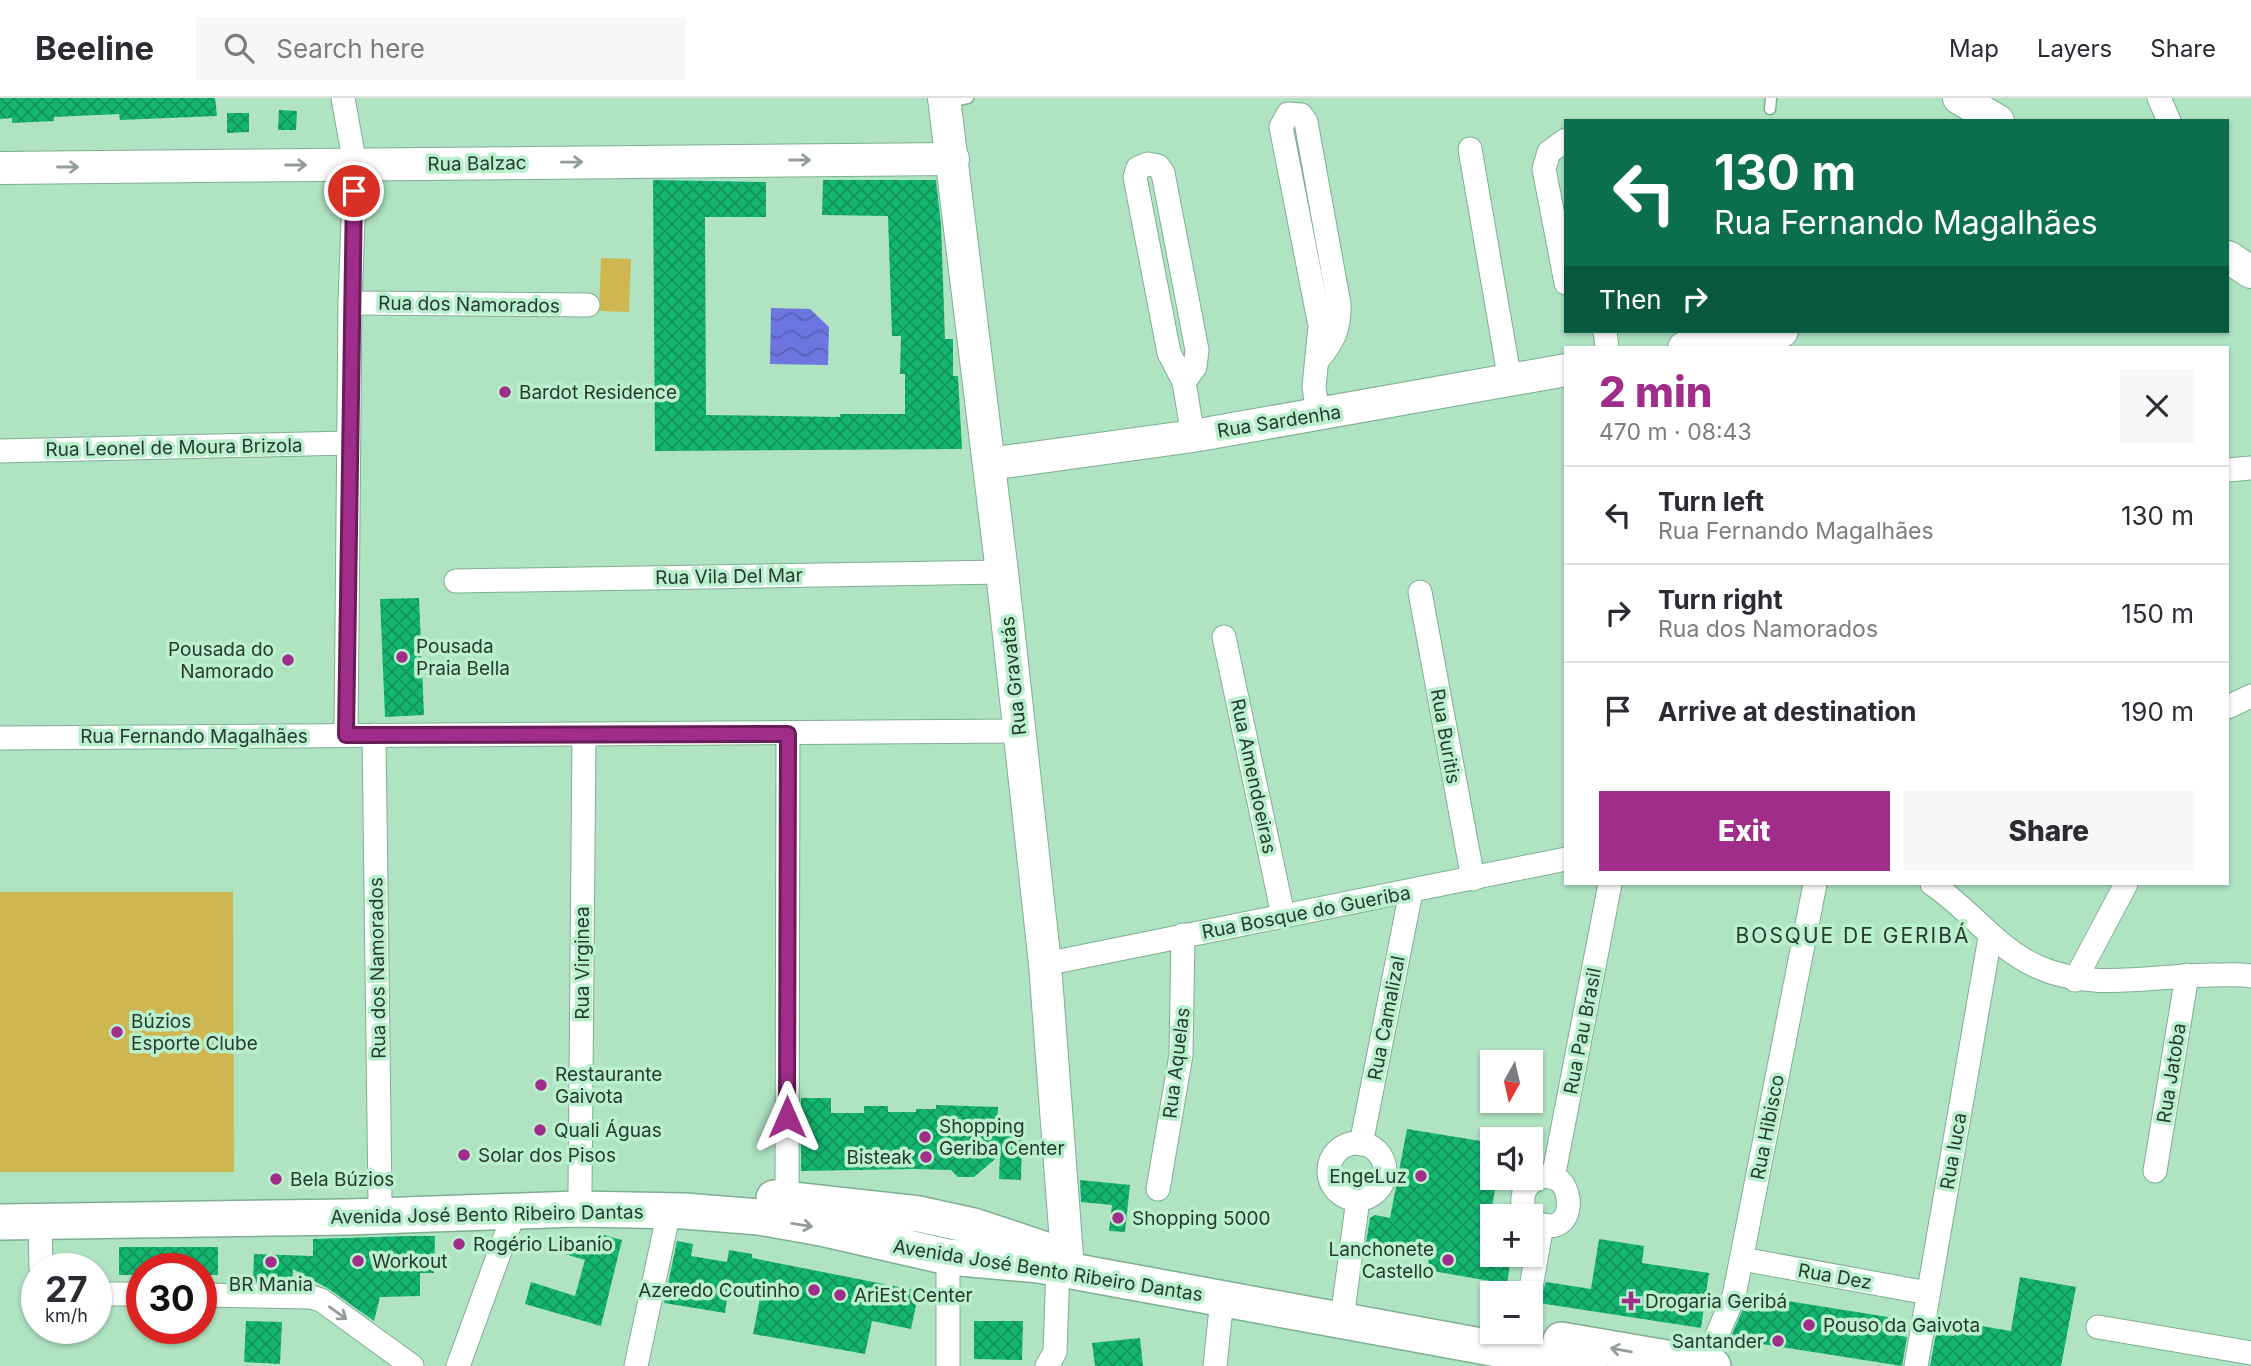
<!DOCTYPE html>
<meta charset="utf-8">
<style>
:root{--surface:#fff;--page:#f7f7f7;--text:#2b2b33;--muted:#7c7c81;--line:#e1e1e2;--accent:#a02d89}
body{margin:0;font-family:Inter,sans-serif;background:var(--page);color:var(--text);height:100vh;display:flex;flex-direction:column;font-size:26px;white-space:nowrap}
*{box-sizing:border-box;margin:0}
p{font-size:23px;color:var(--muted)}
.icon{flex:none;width:38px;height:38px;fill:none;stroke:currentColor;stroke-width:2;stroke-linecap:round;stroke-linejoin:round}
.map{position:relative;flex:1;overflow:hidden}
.side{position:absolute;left:1564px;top:248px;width:665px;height:539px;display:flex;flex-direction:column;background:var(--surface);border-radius:0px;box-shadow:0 2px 5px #0004}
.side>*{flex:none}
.guide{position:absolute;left:1564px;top:21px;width:665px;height:214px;border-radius:0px;box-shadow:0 2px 5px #0004;background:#0b6e4f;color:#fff;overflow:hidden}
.needle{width:46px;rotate:188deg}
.controls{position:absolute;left:1480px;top:952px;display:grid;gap:14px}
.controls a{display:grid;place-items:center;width:63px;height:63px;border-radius:0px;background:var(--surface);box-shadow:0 2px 5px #0004;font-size:35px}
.speed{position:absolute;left:21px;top:1155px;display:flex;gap:14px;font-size:35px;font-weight:700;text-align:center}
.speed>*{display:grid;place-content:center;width:91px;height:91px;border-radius:50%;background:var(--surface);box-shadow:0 2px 5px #0004;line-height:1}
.speed small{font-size:18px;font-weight:400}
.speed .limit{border:10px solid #d22;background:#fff;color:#111}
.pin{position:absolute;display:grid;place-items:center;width:60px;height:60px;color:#fff;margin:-30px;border:4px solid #fff;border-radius:50%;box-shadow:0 2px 7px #0007}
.me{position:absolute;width:77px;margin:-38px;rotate:0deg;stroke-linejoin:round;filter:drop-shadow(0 0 5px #0008)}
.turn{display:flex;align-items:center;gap:24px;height:147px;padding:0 35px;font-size:32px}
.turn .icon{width:91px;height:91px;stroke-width:2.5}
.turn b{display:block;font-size:49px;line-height:60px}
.then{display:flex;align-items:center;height:66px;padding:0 35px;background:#0003;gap:14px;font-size:26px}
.round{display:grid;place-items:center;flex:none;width:74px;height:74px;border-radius:0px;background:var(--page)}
.overview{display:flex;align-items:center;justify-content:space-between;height:119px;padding:0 35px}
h1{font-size:42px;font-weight:800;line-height:52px;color:var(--accent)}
.primary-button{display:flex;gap:14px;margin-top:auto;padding:14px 35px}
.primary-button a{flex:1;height:80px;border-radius:0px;background:var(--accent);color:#fff;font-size:28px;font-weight:800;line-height:80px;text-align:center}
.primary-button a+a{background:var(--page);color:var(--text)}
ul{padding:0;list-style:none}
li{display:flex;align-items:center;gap:21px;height:98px;padding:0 35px;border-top:2px solid var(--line)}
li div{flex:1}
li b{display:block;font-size:26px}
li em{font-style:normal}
header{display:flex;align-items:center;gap:42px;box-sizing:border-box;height:98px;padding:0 35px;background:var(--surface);border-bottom:2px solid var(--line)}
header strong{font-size:33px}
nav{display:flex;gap:38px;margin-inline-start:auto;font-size:24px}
.search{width:490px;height:63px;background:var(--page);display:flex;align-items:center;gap:18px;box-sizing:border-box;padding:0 24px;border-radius:0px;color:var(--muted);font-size:26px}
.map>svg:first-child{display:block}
</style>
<header>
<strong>Beeline</strong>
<div class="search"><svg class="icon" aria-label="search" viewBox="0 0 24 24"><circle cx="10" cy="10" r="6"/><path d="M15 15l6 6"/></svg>Search here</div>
<nav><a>Map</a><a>Layers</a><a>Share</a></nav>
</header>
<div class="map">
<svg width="2251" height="1268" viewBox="0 0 2251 1268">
<defs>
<pattern id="water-waves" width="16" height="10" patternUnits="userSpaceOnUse" patternTransform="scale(1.75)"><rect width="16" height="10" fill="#6d76e0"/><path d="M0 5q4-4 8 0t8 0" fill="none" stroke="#5962b6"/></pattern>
<pattern id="building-cross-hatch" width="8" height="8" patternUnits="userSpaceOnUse" patternTransform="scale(1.75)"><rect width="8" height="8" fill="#14b570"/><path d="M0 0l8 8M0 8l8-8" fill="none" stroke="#12945c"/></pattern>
</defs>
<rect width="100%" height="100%" fill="#afe3c2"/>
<!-- garden -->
<g fill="#ceb751">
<path d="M601 160 631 161 629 214 599 213Z"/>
<path d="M0 794H233L234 1074H0Z"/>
</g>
<!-- water -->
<path fill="url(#water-waves)" d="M771 210 810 211 829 229 828 267 770 266Z"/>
<!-- building -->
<g fill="url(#building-cross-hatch)">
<path d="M0 0H215L217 18 120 22 119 16 54 19V23L12 25V20L0 21Z"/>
<path d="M279 12 297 13 296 32H278Z"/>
<path d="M227 15H249V34L227 35Z"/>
<path d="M653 82 766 84V119H705L706 317 840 319V316H905V276H900L901 238H892L888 118 822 117 823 82H936L941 127 945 241H953V278H958L962 351 655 353Z"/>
<path d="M419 500 424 617 385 619 380 501Z"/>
<path d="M801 1000H831V1015H864V1008H888V1014H916V1011H936V1007L998 1009 997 1029 1022 1030 1021 1082 999 1081 1000 1057 974 1079H958L951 1072 914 1071 801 1073Z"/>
<path d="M1407 1031 1493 1045V1080H1497L1484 1155 1511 1160 1507 1186 1427 1172 1430 1155 1399 1149 1370 1160 1365 1151 1370 1120 1375 1117 1390 1120Z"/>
<path d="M1080 1082 1130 1087 1125 1134 1109 1133 1112 1107 1081 1104Z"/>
<path d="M600 1136 622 1142 601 1228 525 1206 531 1184 575 1198 585 1162 558 1154 562 1138 596 1148Z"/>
<path d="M407 1138H435L434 1175H420V1198L380 1199 374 1223 329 1191 293 1171 292 1185 253 1184 254 1156 313 1158V1141Z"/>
<path d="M1599 1141 1644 1148 1642 1165 1709 1175 1701 1230 1539 1205 1546 1184 1591 1191Z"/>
<path d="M677 1143 693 1146 691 1158 727 1164 729 1152 752 1156V1160L919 1193 911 1231 872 1223 865 1256 753 1236 760 1200 728 1194 725 1215 664 1205Z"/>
<path d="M119 1149H218V1177H201V1171H142V1177H119Z"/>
<path d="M2020 1179 2076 1189 2061 1268H1930L1936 1236 1954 1238 1957 1224 2011 1233Z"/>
<path d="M1749 1197 1888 1219 1885 1235 1907 1239 1902 1268 1730 1241Z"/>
<path d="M246 1223 282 1224 280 1266 244 1264Z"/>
<path d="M974 1223H1023L1022 1262 974 1261Z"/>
<path d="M1140 1240 1143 1268H1095L1092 1245Z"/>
</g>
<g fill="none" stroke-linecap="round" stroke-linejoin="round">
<!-- lane casing -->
<g stroke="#7daf90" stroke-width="13">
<g id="lane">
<path d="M947 5 968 0"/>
<path d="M1770 11 1771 0"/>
</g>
</g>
<!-- street casing -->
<g stroke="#7daf90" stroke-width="25">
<g id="street">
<path d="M343 0 355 67 350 205 346 637"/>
<path d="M2159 0 2169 23"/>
<path d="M1566 42 1549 54 1544 71 1566 185"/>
<path d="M1470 51 1510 283"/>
<path d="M350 205 588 207"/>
<path d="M1605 233 1607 250"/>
<path d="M1317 263C1333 244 1340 231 1339 206L1306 24 1301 17 1288 16 1281 29 1320 228 1314 289 1318 317"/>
<path d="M1184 284 1195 269 1197 252 1163 75 1158 68 1148 66 1138 70 1135 79 1169 255 1184 284 1193 338"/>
<path d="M0 353 348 345"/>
<path d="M2228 372 2251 370"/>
<path d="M456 483 1002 474"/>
<path d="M1420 494 1473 781"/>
<path d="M1224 539 1283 817"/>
<path d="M2228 609 2251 598"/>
<path d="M374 637 380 1102"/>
<path d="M0 640 1018 633"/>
<path d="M1932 786C1970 811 1995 850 2038 869 2094 894 2154 877 2213 877 2226 877 2239 876 2251 878"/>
<path d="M1045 866 1566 761"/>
<path d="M2075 882 2126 786"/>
<circle cx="1357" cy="1073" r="28"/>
<path d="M1361 1046 1411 794"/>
<path d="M2155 1073 2187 877"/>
<path d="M1553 1080 1610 786"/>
<path d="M1158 1091 1181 957 1183 837"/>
<path d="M580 1093 584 636"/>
<path d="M787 1101 788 636"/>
<path d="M1528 1118C1520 1108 1521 1092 1532 1084 1575 1053 1586 1152 1531 1122"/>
<path d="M40 1122 41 1171"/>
<path d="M1742 1161 1928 1195"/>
<path d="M1530 1195 1542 1127"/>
<path d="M96 1196H142"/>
<path d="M201 1197 311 1199 321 1202 412 1268"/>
<path d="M1344 1206 1358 1101"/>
<path d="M2098 1229 2251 1255"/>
<path d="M1522 1235 1523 1234"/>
<path d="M1704 1267 1734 1198 1815 786"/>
<path d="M458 1268 515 1112"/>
<path d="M636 1268 669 1113"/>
<path d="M948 1268V1159"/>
<path d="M1047 1268 1055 1254 1058 1170"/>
<path d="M1215 1268 1222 1201"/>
<path d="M1916 1268 1990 839"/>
</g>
</g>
<!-- secondary casing -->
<g stroke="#7daf90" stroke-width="34">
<g id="secondary">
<path d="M944 0 1002 474 1045 866 1067 1158"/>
<path d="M1959 0 1998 23"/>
<path d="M0 70 953 61"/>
<path d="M2228 159 2251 174"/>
<path d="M1684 250 1782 233"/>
<path d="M989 366 1193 338 1566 272"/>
</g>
</g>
<!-- primary casing -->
<g stroke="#7daf90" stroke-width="38">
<g id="primary">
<path d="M774 1100 919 1116 974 1128 1052 1154"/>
<path d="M0 1124 348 1119 576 1111 684 1113 759 1119 821 1130 948 1159 1039 1167 1590 1268"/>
<path d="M1561 1242 1713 1268"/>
</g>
</g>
<!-- lane -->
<use href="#lane" stroke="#fff" stroke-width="10"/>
<!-- street -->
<use href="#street" stroke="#fff" stroke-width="23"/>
<!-- secondary -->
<use href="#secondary" stroke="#fff" stroke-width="32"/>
<!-- primary -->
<use href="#primary" stroke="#fff" stroke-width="35"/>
</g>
<!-- one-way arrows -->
<defs><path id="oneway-shaft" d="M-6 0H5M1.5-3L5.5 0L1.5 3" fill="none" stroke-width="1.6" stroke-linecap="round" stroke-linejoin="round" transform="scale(1.75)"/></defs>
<g stroke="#929d96">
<use href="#oneway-shaft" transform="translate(800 62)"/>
<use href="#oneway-shaft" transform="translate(572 64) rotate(-1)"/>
<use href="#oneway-shaft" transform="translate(296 67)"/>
<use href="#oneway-shaft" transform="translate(68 69)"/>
<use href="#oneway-shaft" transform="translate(802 1127) rotate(9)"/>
<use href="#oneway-shaft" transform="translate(338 1215) rotate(36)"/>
<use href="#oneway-shaft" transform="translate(1621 1252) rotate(-170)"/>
</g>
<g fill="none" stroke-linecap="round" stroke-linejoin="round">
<!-- route casing -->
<g stroke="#681d59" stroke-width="18">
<path id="route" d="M354 93 346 637 788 636 787 1019"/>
</g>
<!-- route -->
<use href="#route" stroke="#a02d89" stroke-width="12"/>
</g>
<!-- markers -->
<g fill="#a02d89" stroke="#bbf0cf" stroke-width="2.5">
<circle cx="505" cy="294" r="7"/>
<circle cx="402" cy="559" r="7"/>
<circle cx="288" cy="562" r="7"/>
<circle cx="117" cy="934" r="7"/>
<circle cx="541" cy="987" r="7"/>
<circle cx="540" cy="1032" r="7"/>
<circle cx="925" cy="1039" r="7"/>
<circle cx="464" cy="1057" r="7"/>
<circle cx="926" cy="1059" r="7"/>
<circle cx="1421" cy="1078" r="7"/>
<circle cx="276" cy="1081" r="7"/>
<circle cx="1118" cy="1120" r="7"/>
<circle cx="459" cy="1146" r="7"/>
<circle cx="1448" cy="1162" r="7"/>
<circle cx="358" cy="1163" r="7"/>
<circle cx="271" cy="1164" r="7"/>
<circle cx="814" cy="1192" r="7"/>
<circle cx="840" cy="1197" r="7"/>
<path d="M1627.5 1192.5h7v7h7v7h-7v7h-7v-7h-7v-7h7z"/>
<circle cx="1809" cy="1227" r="7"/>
<circle cx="1778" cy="1243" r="7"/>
</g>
<g text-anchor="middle" stroke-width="7" stroke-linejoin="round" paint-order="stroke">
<!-- street labels -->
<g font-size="19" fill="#263b2e" stroke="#bbf0cf">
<text transform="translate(477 65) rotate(-1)" y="7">Rua Balzac</text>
<text transform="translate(469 206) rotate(1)" y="7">Rua dos Namorados</text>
<text transform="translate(1279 323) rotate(-9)" y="7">Rua Sardenha</text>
<text transform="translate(174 349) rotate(-1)" y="7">Rua Leonel de Moura Brizola</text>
<text transform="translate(729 478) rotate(-1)" y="7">Rua Vila Del Mar</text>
<text transform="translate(1013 578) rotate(-96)" y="7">Rua Gravatás</text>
<text x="194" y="645">Rua Fernando Magalhães</text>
<text transform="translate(1446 638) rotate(80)" y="7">Rua Buritis</text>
<text transform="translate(1254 678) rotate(78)" y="7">Rua Amendoeiras</text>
<text transform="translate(1306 814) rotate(-11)" y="7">Rua Bosque do Gueriba</text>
<text transform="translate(582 865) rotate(-90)" y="7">Rua Virginea</text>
<text transform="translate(377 870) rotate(-91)" y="7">Rua dos Namorados</text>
<text transform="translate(1386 920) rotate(-79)" y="7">Rua Camalizal</text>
<text transform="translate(1582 933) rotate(-79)" y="7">Rua Pau Brasil</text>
<text transform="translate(1176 965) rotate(-83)" y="7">Rua Aquelas</text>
<text transform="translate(2171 975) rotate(-81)" y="7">Rua Jatoba</text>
<text transform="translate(1767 1029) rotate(-79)" y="7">Rua Hibisco</text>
<text transform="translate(1953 1053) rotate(-80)" y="7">Rua Iuca</text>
<text transform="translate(487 1116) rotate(-1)" y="7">Avenida José Bento Ribeiro Dantas</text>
<text transform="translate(1048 1172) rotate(9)" y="7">Avenida José Bento Ribeiro Dantas</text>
<text transform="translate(1835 1178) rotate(10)" y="7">Rua Dez</text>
</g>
<!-- poi labels -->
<g font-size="19" fill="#263b2e" stroke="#bbf0cf" text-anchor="start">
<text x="519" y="301">Bardot Residence</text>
<text x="416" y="555">Pousada<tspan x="416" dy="22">Praia Bella</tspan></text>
<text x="274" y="558" text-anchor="end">Pousada do<tspan x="274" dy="22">Namorado</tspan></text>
<text x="131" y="930">Búzios<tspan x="131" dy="22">Esporte Clube</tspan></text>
<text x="555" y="983">Restaurante<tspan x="555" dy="22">Gaivota</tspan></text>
<text x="939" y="1035">Shopping<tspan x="939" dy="22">Geriba Center</tspan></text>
<text x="554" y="1039">Quali Águas</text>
<text x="478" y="1064">Solar dos Pisos</text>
<text x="912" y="1066" text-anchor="end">Bisteak</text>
<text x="1407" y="1085" text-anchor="end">EngeLuz</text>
<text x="290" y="1088">Bela Búzios</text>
<text x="1132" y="1127">Shopping 5000</text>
<text x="473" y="1153">Rogério Libanio</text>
<text x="1434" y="1158" text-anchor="end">Lanchonete<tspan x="1434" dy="22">Castello</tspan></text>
<text x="372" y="1170">Workout</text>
<text x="271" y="1193" text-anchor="middle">BR Mania</text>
<text x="800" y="1199" text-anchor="end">Azeredo Coutinho</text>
<text x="854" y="1204">AriEst Center</text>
<text x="1645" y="1210">Drogaria Geribá</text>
<text x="1823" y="1234">Pouso da Gaivota</text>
<text x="1764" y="1250" text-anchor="end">Santander</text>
</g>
<!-- neighbourhood labels -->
<g font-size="21" letter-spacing="2" fill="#263b2e" stroke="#bbf0cf">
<text x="1853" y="845">BOSQUE DE GERIBÁ</text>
</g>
</g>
</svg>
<div class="controls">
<a><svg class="needle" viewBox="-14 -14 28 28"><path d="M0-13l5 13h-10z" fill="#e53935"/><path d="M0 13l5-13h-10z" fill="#7c7c81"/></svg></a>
<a><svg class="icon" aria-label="sound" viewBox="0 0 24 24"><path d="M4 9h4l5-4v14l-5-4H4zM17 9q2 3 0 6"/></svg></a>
<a>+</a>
<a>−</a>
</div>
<div class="speed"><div>27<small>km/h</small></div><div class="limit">30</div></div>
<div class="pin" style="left:354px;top:93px;background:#d93025"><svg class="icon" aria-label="arrive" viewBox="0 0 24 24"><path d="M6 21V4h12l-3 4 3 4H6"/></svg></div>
<svg class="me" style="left:787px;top:1019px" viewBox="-20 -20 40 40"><path d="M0-17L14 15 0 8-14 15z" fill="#a02d89" stroke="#fff" stroke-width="4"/></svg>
<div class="guide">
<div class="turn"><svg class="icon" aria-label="left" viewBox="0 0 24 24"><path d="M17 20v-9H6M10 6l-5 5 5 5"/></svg><div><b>130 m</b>Rua Fernando Magalhães</div></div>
<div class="then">Then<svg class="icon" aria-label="right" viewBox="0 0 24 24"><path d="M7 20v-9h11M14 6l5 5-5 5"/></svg></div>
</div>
<section class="side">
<div class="overview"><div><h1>2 min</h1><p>470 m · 08:43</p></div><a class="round"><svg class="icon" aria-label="close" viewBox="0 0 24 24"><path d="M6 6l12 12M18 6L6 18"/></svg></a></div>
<ul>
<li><svg class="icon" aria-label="left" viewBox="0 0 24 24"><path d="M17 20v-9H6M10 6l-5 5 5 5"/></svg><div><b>Turn left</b><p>Rua Fernando Magalhães</p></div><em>130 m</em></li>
<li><svg class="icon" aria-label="right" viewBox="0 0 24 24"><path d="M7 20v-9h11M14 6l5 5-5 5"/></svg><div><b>Turn right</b><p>Rua dos Namorados</p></div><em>150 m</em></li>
<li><svg class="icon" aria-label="arrive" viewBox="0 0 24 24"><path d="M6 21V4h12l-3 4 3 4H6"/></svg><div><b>Arrive at destination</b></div><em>190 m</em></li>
</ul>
<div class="primary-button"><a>Exit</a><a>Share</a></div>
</section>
</div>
